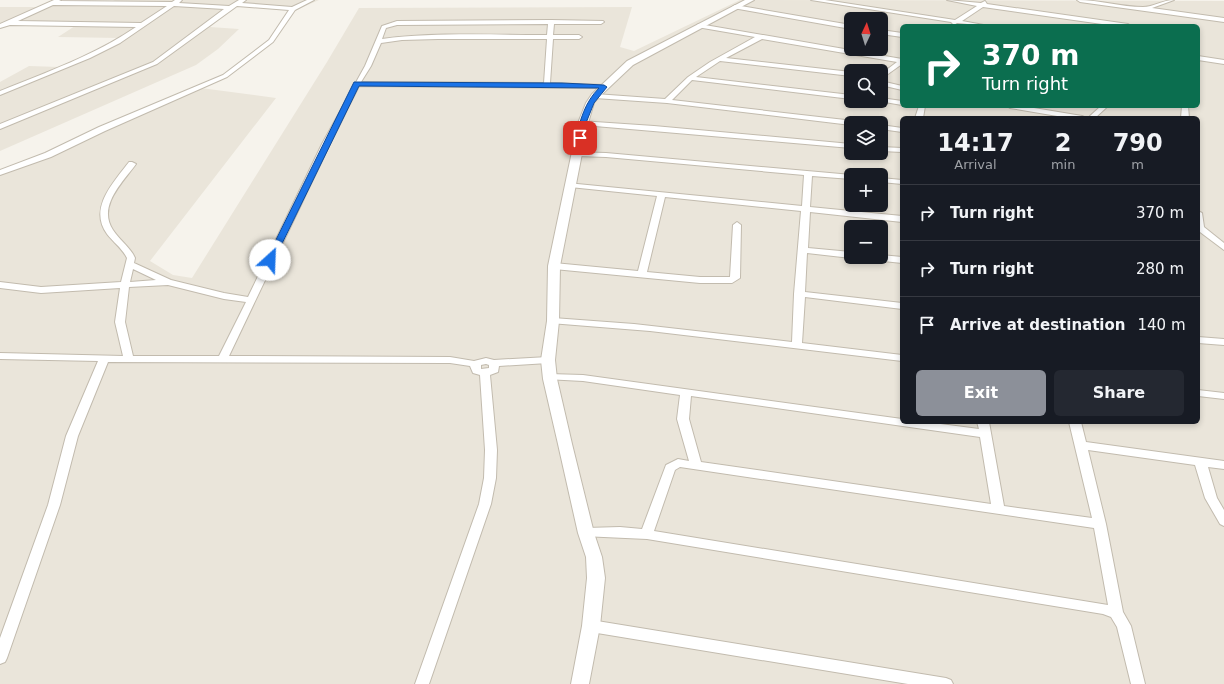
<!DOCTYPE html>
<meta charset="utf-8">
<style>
:root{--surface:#171b24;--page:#242831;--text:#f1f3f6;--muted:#9ea1a6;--line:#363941;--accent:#8c9099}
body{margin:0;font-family:"DejaVu Sans",sans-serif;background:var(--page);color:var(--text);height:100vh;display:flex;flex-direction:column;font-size:15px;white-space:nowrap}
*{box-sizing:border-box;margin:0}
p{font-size:13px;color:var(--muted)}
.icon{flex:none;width:22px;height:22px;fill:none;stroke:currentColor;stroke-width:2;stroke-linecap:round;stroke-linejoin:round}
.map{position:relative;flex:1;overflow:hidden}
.panel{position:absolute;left:900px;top:116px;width:300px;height:308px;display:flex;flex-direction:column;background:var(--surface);border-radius:6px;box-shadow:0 2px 6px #0003}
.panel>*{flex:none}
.guide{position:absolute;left:900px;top:24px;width:300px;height:84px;border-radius:6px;box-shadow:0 2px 6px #0003;background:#0b6e4f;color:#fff;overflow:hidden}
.needle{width:26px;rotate:4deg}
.tools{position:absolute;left:844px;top:12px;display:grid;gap:8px}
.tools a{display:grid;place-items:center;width:44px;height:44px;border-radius:6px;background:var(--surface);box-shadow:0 2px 6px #0003;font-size:20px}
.pin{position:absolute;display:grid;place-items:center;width:34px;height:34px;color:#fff;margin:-17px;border-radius:8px;box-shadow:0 2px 6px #0006}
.me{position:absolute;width:44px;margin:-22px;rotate:25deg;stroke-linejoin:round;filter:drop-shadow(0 0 3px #0008)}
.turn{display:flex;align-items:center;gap:14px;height:84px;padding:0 16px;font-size:18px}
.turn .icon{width:52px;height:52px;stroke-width:2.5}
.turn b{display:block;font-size:28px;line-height:34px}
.eta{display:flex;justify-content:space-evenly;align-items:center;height:68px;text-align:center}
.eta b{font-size:24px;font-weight:600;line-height:28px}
.cta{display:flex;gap:8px;margin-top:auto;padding:8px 16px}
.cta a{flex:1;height:46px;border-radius:6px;background:var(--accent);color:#fff;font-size:16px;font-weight:600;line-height:46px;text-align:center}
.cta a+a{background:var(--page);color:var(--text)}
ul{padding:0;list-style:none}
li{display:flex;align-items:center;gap:12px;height:56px;padding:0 16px;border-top:1px solid var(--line)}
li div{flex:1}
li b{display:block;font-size:15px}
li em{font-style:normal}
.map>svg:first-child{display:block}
</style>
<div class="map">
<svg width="1224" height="684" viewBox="0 0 1224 684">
<rect width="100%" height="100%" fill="#f6f3ec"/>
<!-- residential -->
<g fill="#eae5da" fill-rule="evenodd">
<path d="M115 0H319L296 10 239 6 235 7 210 27 239 29 218 49 196 65 0 151V82L29 66 59 67 84 57 119 38 58 37 75 26 12 25 0 29V7H38L49 3 111 2Z"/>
<path d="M740 0 1224 1V684H0V170L57 148 193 87 276 98 150 261 173 275 192 278 327 62 359 8 632 7 620 47 634 51ZM851 19H881V49H851ZM902 26H1198V106H902ZM851 71H881V101H851ZM902 118H1198V422H902ZM851 123H881V153H851ZM851 175H881V205H851ZM851 227H881V257H851Z"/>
</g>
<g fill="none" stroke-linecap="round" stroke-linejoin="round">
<!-- minor casing -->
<g stroke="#c2bbae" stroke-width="2">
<g id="minor">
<path d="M54 0H61L59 1 172 2 175 0H182L179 3 229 6 239 0H246L242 3 292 7 307 0H314L295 10 273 42 227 77 105 131 51 157 0 175V170L45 153 99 127 223 75 269 40 289 10 237 6 157 64 0 129V124L153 62 224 9 174 6 120 43 90 58 0 95V91C47 72 95 55 136 27L10 25 0 28V24ZM53 5 167 6 141 23 18 21Z"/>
<path d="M811 0H825L955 20 977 6 947 0 981 3 985 1 987 4 1128 24 1131 26H1116L983 7 962 21 989 26 957 23 954 25 951 22Z"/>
<path d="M1077 0C1100 0 1121 7 1143 7 1153 7 1163 0 1174 0L1152 8 1224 18V22L1080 2Z"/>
<path d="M735 5 851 25V29L733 8 732 7Z"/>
<path d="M551 20 603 21 604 22 601 24H554L553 35H579L582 37 579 39H553L550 83 604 85 606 86V88L359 86 330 144 229 356 450 357 474 361 486 358 494 360 548 357 553 360 548 363 499 366 498 372 490 375 497 450 496 478 491 504 429 684H415L479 504 484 478 485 450 480 375 473 373 470 366 450 363 108 362 78 436 60 505 7 658 5 662 0 664V638L48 505 66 436 98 361 0 359V353L123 356 115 322 120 288 41 293 0 288V282L41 287 121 282 127 258C122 248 113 242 107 234 88 208 114 182 129 162H132L136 164C123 182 97 206 113 230 119 239 127 245 133 254L135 258 134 263 171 280 224 293 248 297 322 144 365 66 382 26 397 21ZM548 24 547 35C493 35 436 32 382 39L386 28 397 25ZM438 39H547L544 83 361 82 371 66 381 43 402 40ZM133 269 156 280 130 282ZM168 285 224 299 246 302 219 356H133L125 322 129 287ZM486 364 489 365V368L481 369V365Z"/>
<path d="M699 24 902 59V64L881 79V74L897 62 762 39 726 58 851 72V76L720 61 696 77 851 95V99L692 80 672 100 854 121 855 123H851V125L667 103 595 98 592 96 595 94 665 99 688 77 710 62 755 37 697 27V25Z"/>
<path d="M881 30 902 33V37L881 34Z"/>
<path d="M1198 56 1224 60V64L1198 60Z"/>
<path d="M881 81 902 86V90L881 85Z"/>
<path d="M881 98 902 101V105L879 101H881Z"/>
<path d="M919 106H925L923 118H915Z"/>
<path d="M1007 106H1022L1082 116 1086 118H1069L1010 108Z"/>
<path d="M1101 106H1108L1095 118H1089L1090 116Z"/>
<path d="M1182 106H1188L1189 118H1181Z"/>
<path d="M580 121 654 126 851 144V148L583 125H580Z"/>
<path d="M881 125 902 128V132L881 129Z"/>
<path d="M881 147 902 148V152L881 151Z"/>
<path d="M574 152 606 153 852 175H851V179L812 176 810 207 902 216V222L810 212 808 248 851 252V257H854L851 258 807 253 805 292 902 303V309L805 297 802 343 902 355V361L650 331 550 323 548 321 550 319 553 318 634 324 792 342 794 294 801 211 665 197 647 272 700 277H730L733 225 737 222 741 225 740 278 732 283H700L554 269 550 266 554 263 638 271 657 196 570 187 566 185 567 183 802 206 804 175 606 157 577 156 573 154Z"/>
<path d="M881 178 902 180V184L881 182Z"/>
<path d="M1198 211 1202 213 1204 227 1224 243V250L1200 232 1198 233Z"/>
<path d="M881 255 902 257V263L874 260 870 257H881Z"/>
<path d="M1198 337 1224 339V345L1198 343Z"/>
<path d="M549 374 583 375 902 419V422H925L979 429 977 422H989L1004 506 1092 518 1069 422H1081L1086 442 1224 461V469L1208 467 1217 498 1224 510V526L1220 524 1205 498 1195 465 1088 450 1106 524 1123 612 1131 626 1145 684H1131L1117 627 1111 617 1103 614 647 539 582 536 580 533 582 530 586 528 620 527 642 529 666 465 678 459 689 461 677 419 680 395 583 381 545 379 544 377ZM691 396 980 437 991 504 701 462 689 419ZM680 467 1094 528 1108 605 654 531 675 470Z"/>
<path d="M1198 390 1224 393V399L1198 396Z"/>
<path d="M591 620 946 678 951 680 953 684H908L591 632 586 630 584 626 586 622Z"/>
</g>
</g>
<!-- tertiary casing -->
<g stroke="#c2bbae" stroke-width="2">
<path id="tertiary" d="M745 0H754L633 65 598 98 594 103 588 123 560 266 559 321 555 360 557 379 572 444 594 533 602 557 605 578 600 626 589 684H571L582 626 587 578 586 557 578 533 558 444 543 379 541 360 547 321 548 266 578 123 586 103 592 94 627 61Z"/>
</g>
<!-- minor -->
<use href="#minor" fill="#fff" fill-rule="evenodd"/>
<!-- tertiary -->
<use href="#tertiary" fill="#fff" fill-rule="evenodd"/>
</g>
<!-- route -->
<path fill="#1a73e8" stroke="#114b97" d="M354 82 562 83 604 85 607 87 594 103 586 123 583 138 580 140 576 138C580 120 585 102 599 88L359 86 274 260 270 262 267 261 266 260Z"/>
</svg>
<div class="tools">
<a><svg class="needle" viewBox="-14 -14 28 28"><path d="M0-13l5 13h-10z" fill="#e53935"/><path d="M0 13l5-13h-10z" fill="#9ea1a6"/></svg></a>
<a><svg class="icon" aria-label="search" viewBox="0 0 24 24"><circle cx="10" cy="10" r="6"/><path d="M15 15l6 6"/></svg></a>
<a><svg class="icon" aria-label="layers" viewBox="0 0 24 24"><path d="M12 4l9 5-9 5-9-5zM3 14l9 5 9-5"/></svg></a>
<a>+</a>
<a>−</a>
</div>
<div class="pin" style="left:580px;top:138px;background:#d93025"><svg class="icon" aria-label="arrive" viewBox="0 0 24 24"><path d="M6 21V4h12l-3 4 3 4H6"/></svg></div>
<svg class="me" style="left:270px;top:260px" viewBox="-20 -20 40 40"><circle r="19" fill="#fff"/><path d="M0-13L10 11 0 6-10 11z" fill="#1a73e8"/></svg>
<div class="guide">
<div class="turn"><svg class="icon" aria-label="right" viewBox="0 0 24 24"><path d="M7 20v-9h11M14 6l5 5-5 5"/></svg><div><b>370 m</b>Turn right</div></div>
</div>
<section class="panel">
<div class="eta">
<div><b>14:17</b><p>Arrival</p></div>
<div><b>2</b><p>min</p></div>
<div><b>790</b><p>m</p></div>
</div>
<ul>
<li><svg class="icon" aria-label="right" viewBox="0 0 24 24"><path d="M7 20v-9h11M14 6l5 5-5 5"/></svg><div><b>Turn right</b></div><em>370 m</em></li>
<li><svg class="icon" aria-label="right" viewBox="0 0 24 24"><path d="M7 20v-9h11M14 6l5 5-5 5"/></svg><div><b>Turn right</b></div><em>280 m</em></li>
<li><svg class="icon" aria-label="arrive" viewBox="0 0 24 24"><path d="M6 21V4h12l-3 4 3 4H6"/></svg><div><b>Arrive at destination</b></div><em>140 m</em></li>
</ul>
<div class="cta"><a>Exit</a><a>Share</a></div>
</section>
</div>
